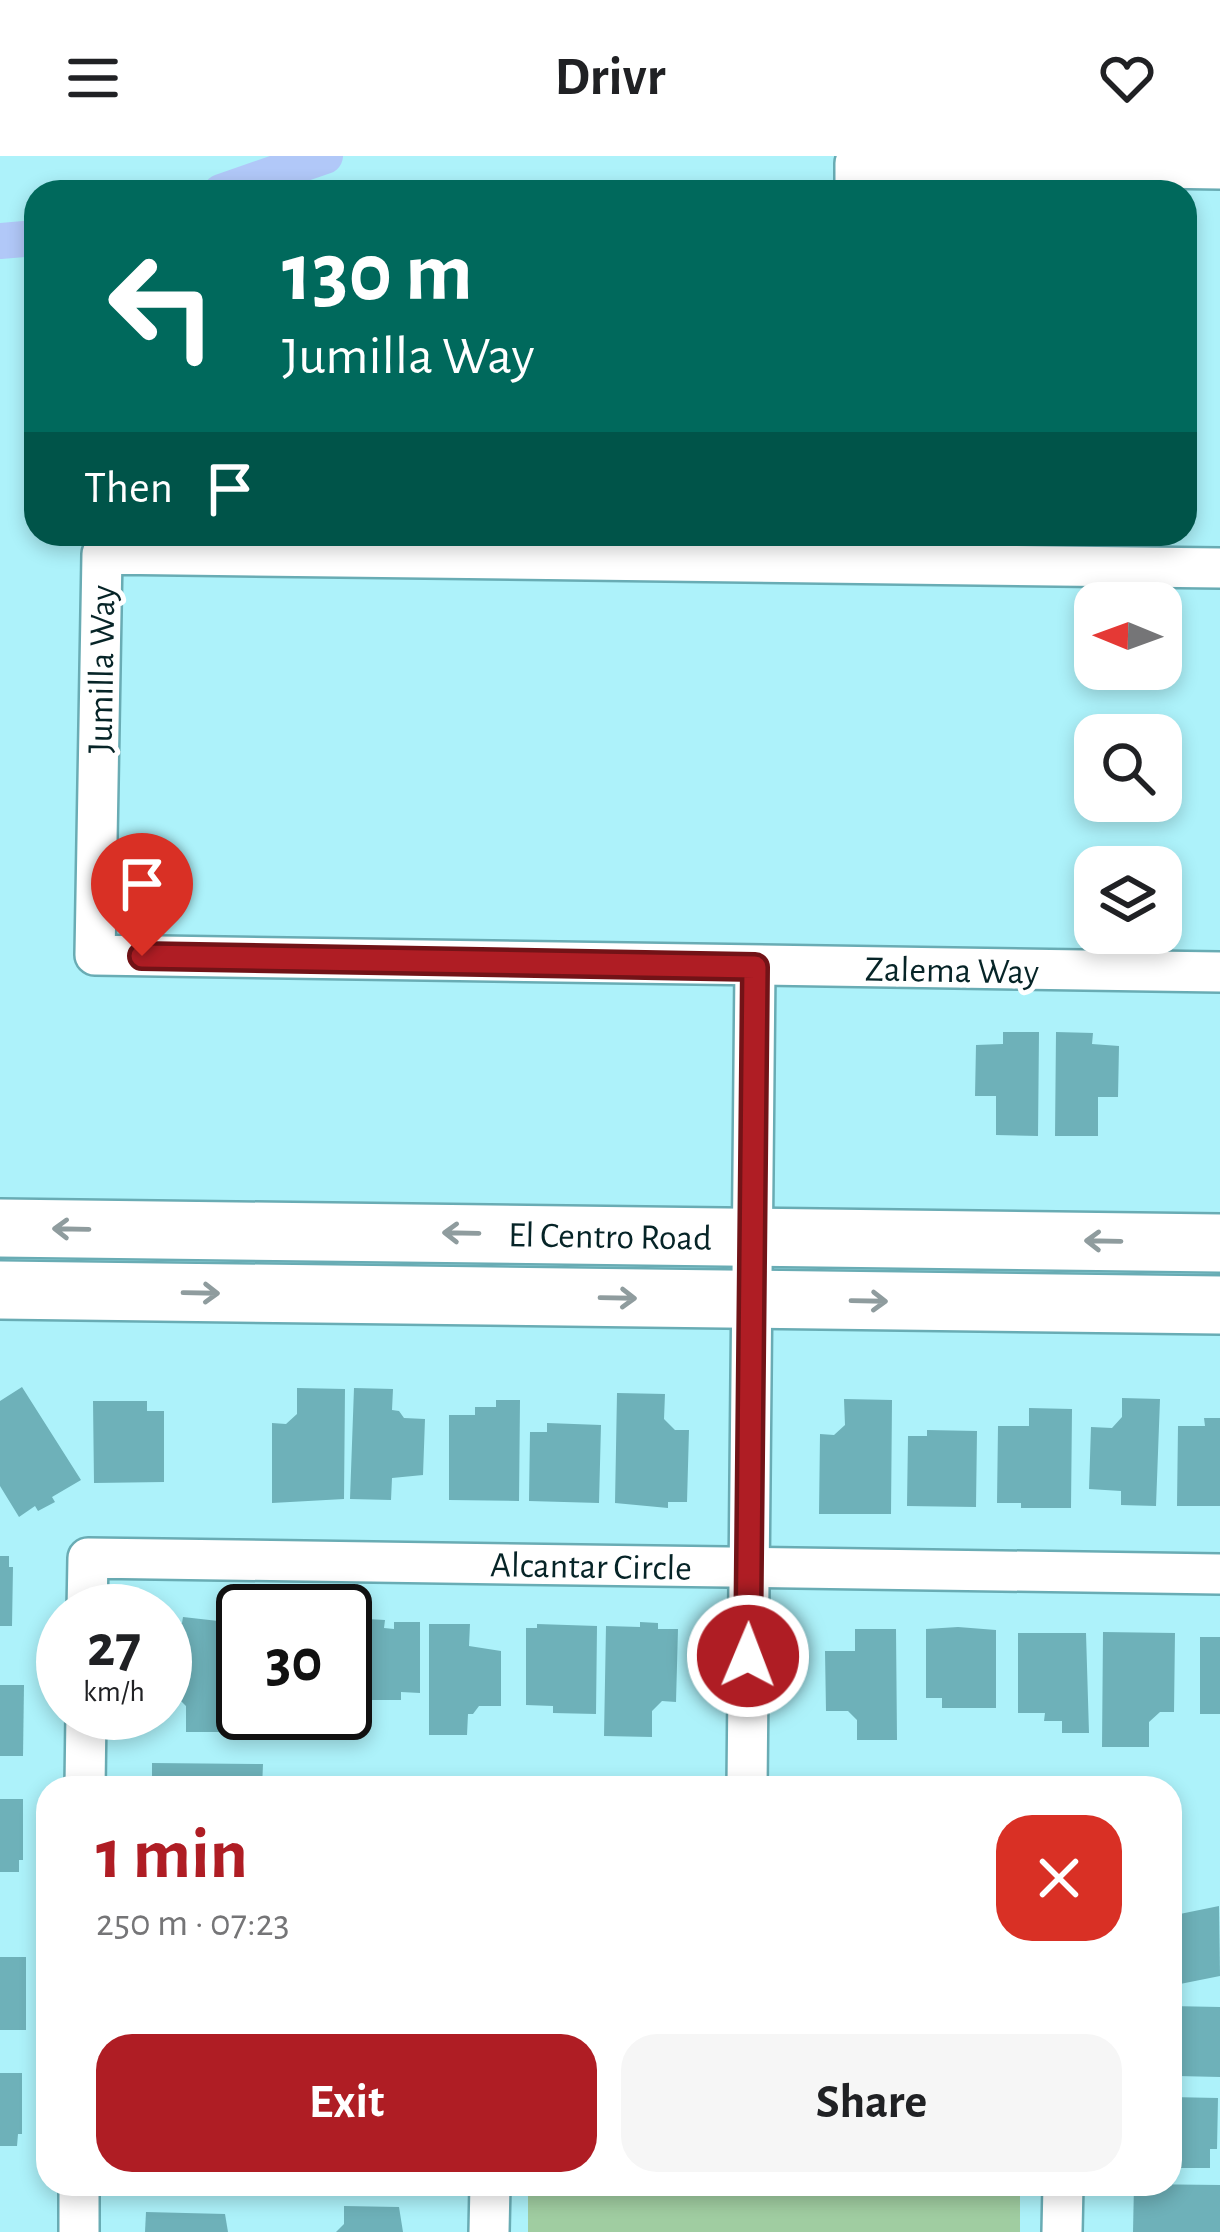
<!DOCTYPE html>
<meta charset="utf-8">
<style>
:root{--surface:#fff;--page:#f6f6f6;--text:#202124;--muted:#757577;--accent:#af1d24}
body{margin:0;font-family:"Alegreya Sans",sans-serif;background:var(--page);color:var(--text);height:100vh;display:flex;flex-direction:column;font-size:45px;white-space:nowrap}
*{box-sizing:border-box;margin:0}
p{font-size:39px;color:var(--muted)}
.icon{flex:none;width:66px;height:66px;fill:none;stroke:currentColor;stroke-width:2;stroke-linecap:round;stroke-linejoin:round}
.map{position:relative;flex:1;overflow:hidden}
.details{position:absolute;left:36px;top:1620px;width:1146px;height:420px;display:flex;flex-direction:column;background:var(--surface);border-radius:36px;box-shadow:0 6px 18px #0003}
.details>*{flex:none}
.banner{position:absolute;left:24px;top:24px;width:1173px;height:366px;border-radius:36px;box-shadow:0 6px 18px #0003;background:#00695c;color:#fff;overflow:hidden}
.needle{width:78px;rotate:271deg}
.fabs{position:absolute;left:1074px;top:426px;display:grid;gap:24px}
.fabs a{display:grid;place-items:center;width:108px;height:108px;border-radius:24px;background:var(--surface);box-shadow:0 6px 18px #0003;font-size:60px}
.speed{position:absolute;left:36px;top:1428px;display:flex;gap:24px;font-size:60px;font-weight:700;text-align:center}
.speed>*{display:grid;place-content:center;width:156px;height:156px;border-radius:50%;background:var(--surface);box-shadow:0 6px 18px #0003;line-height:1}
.speed small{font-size:30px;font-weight:400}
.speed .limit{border:6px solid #111;border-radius:18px;background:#fff;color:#111}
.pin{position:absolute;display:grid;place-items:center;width:102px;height:102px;color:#fff;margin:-123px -51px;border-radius:50% 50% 50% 0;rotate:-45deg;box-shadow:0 0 12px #0007}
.pin .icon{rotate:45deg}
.me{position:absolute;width:132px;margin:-66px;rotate:1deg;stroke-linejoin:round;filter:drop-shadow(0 0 9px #0008)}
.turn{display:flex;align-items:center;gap:42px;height:252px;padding:0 60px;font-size:54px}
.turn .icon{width:156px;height:156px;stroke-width:2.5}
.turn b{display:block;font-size:84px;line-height:102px}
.then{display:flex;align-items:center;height:114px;padding:0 60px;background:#0003;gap:24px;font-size:45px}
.round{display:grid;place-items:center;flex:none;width:126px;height:126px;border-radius:36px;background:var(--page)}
.overview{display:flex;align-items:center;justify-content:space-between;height:204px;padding:0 60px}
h1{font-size:72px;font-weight:700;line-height:90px;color:var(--accent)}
.action{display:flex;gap:24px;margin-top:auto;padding:24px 60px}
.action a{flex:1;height:138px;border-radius:36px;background:var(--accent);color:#fff;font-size:48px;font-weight:700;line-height:138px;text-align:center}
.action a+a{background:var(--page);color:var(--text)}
header{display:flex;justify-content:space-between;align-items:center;height:156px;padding:0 60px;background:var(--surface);font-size:54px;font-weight:700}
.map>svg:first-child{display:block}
</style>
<header><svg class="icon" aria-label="menu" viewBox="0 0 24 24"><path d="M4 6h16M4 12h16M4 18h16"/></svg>Drivr<svg class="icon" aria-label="heart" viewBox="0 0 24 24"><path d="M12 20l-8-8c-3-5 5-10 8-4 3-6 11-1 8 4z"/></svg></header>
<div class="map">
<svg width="1220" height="2076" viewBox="0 0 1220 2076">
<rect width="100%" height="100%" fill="#adf2fa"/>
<!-- green -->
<rect fill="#a0cda1" x="528" y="2028" width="492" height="48"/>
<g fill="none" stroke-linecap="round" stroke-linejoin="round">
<!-- canal -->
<g stroke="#b1c8f8" stroke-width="36">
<path d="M221 36 325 0"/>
<path d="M0 85 36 82"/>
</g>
</g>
<!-- building -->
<g fill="#6eb1b9">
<path d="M1003 876H1039L1038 980 996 979V940H975L976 889 1003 888Z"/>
<path d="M1056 876 1093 877 1092 888 1119 890 1118 941H1098V980H1055Z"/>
<path d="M22 1231 81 1324 52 1341 55 1346 38 1355 35 1350 19 1361 0 1330V1245Z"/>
<path d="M297 1232 345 1233 344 1343 272 1347V1267L286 1268 297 1258Z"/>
<path d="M354 1232 393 1233 392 1254 399 1255 404 1262 425 1263 423 1319 392 1322 391 1344 350 1343Z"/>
<path d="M617 1237 665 1238 664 1263 675 1274H689L687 1346H668V1352L615 1347Z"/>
<path d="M1122 1242 1160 1243 1156 1350 1121 1349V1335L1089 1333 1091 1271 1112 1272 1122 1261Z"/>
<path d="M844 1243 892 1244 891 1358H819L820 1278 834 1279 845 1269Z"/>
<path d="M496 1244H520L519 1345 449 1344V1259H475V1251H496Z"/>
<path d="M93 1245H147V1255H164V1326L94 1327Z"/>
<path d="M1029 1252 1072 1253 1071 1352H1021V1347H997L998 1270H1029Z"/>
<path d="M1204 1262H1220V1350H1177L1178 1270H1205Z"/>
<path d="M547 1267 601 1269 599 1347 529 1345 530 1276H547Z"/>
<path d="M927 1274 977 1275 976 1351 907 1350 908 1280H927Z"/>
<path d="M0 1400H9V1411H13L12 1470H0Z"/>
<path d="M183 1461 236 1467 234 1576H186V1550L176 1540H165V1467H182Z"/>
<path d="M367 1463 385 1464 384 1472 394 1473V1466H420V1537L401 1536V1544H349V1468L367 1467Z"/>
<path d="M640 1466 658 1467V1473H678L676 1546 662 1545 652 1555V1581L604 1580 606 1470 640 1471Z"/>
<path d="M429 1468H470L469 1490 501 1495V1550H479L473 1558H468L467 1579H429Z"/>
<path d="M537 1468 597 1470 596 1558 553 1557V1550L526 1549V1472H537Z"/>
<path d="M958 1471 996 1474V1552H942V1542H926V1473Z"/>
<path d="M855 1473H896L897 1584H857V1564L848 1555H826L825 1495H855Z"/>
<path d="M1103 1476 1175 1477 1174 1556H1160L1149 1566V1591H1102Z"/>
<path d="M1018 1477H1086L1089 1577H1062V1565H1044L1045 1557H1018Z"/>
<rect x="1200" y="1481" width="20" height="77"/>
<path d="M0 1529H24L23 1600H0Z"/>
<path d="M152 1607 263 1608 262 1632H152Z"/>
<path d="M0 1643H23V1704H19V1716H0Z"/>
<path d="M1219 1750 1220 1820 1170 1830V1760Z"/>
<rect x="0" y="1801" width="26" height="73"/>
<path d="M1170 1850 1220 1851V1921L1177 1920 1174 1888H1170Z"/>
<path d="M0 1917H22V1978H18L17 1990H0Z"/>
<path d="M1170 1941 1218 1942 1217 1993H1210V2012H1170Z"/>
<rect x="170" y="2028" width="56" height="7"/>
<path d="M1134 2028 1220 2029V2076H1133Z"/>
<path d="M344 2050 399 2051 403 2076H336L344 2068Z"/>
<path d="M146 2056 225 2058 228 2076H145Z"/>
</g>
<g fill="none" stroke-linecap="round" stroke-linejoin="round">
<!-- street casing -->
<g stroke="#69acb4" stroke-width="44">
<g id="street">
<path d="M855 36V7L1220 13"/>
<path d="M1220 412 102 398 95 799 1220 816"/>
<path d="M87 1455 88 1402 1220 1418"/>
<path d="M85 1632 86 1557"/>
<path d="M747 1632 755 811"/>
<path d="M79 2076V2028"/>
<path d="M489 2076 490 2028"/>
<path d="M1062 2076 1063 2028"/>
</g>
</g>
<!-- secondary casing -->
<g stroke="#69acb4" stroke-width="62">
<g id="secondary">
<path d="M0 1072 1220 1087"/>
<path d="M0 1134 1220 1149"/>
</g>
</g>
<!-- street -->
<use href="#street" stroke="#fff" stroke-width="39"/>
<!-- secondary -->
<use href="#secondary" stroke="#fff" stroke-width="57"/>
</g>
<!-- one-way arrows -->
<defs><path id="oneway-shaft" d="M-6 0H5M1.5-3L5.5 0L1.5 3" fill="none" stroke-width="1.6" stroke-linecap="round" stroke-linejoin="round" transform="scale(3)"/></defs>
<g stroke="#8f9c9e">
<use href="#oneway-shaft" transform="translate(71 1073) rotate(-179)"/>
<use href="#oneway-shaft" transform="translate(461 1077) rotate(-179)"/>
<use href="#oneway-shaft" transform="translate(1103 1085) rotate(-179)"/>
<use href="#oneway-shaft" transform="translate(201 1137) rotate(1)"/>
<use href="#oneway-shaft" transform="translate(618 1142) rotate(1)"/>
<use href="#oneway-shaft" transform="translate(869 1145) rotate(1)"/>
</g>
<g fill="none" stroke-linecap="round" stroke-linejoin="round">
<!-- route casing -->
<g stroke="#721317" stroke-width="30">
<path id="route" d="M142 800 755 811 748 1500"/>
</g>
<!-- route -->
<use href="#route" stroke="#af1d24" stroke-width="21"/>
</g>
<g text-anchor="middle" stroke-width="10" stroke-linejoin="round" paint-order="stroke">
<!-- street labels -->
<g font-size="36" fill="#062427" stroke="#fff">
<text transform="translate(100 513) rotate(-89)" y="13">Jumilla Way</text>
<text transform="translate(952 813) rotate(1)" y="13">Zalema Way</text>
<text transform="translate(610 1079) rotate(1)" y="13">El Centro Road</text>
<text transform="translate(591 1409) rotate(1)" y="13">Alcantar Circle</text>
</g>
</g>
</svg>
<div class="fabs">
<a><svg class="needle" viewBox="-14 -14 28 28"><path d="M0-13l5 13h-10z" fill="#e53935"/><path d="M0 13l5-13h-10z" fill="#757577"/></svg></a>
<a><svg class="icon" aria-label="search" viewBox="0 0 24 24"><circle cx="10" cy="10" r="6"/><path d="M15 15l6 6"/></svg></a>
<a><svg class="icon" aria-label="layers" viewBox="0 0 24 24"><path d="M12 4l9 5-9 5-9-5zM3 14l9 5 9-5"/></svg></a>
</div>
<div class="speed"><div>27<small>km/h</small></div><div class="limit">30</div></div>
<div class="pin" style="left:142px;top:800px;background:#d93025"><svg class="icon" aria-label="arrive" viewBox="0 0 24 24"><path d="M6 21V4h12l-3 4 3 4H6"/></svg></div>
<svg class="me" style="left:748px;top:1500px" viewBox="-20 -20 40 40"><circle r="17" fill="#af1d24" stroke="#fff" stroke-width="3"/><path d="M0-11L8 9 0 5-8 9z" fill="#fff"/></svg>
<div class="banner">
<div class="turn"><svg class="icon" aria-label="left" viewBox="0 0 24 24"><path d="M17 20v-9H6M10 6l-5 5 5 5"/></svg><div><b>130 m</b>Jumilla Way</div></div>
<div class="then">Then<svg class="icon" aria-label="arrive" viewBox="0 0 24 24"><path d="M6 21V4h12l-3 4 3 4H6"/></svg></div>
</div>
<section class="details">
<div class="overview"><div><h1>1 min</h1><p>250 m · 07:23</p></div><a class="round" style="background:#d93025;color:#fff"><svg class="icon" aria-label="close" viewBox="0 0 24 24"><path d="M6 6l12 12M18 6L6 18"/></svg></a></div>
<div class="action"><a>Exit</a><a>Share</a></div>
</section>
</div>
